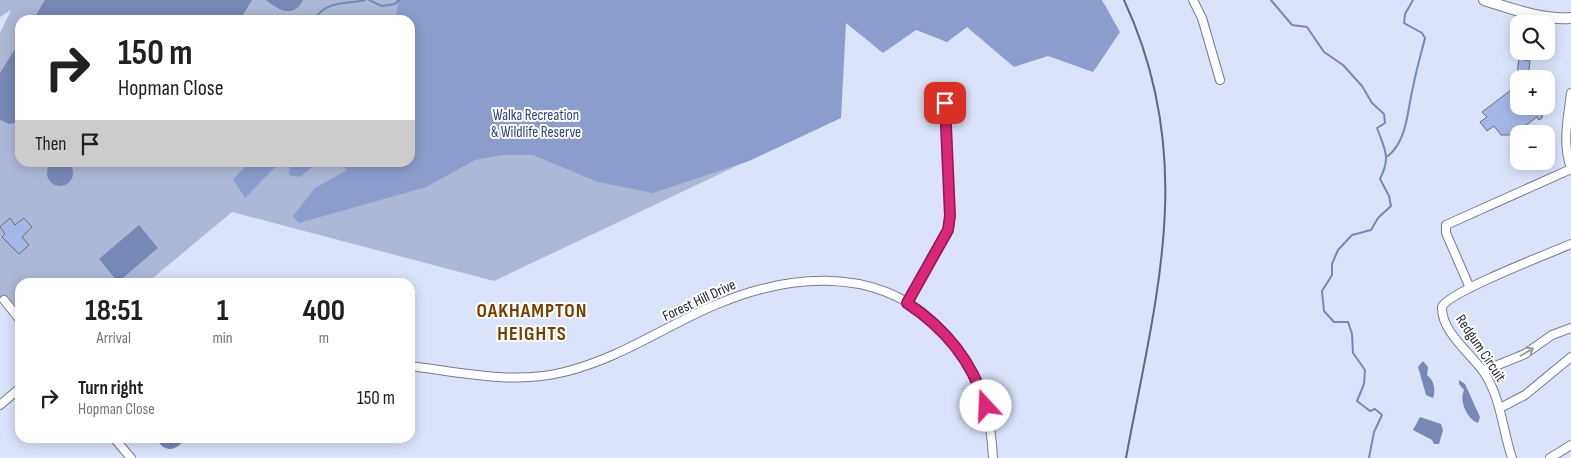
<!DOCTYPE html>
<meta charset="utf-8">
<style>
:root{--surface:#fff;--page:#f6f6f6;--text:#202124;--muted:#757577}
body{margin:0;font-family:"Sofia Sans Condensed",sans-serif;background:var(--page);color:var(--text);height:100vh;display:flex;flex-direction:column;font-size:19px;white-space:nowrap}
*{box-sizing:border-box;margin:0}
p{font-size:16px;color:var(--muted)}
.icon{flex:none;width:28px;height:28px;fill:none;stroke:currentColor;stroke-width:2;stroke-linecap:round;stroke-linejoin:round}
.map{position:relative;flex:1;overflow:hidden}
.panel{position:absolute;left:15px;top:278px;width:400px;height:165px;display:flex;flex-direction:column;background:var(--surface);border-radius:15px;box-shadow:0 2px 12px #0003}
.panel>*{flex:none}
.top-card{position:absolute;left:15px;top:15px;width:400px;height:152px;border-radius:15px;box-shadow:0 2px 12px #0003;background:#fff;color:var(--text);overflow:hidden}
.fabs{position:absolute;left:1510px;top:15px;display:grid;gap:10px}
.fabs a{display:grid;place-items:center;width:45px;height:45px;border-radius:10px;background:var(--surface);box-shadow:0 2px 12px #0003;font-size:25px}
.pin{position:absolute;display:grid;place-items:center;width:42px;height:42px;color:#fff;margin:-21px;border-radius:10px;box-shadow:0 2px 8px #0006}
.me{position:absolute;width:55px;margin:-28px;rotate:340deg;stroke-linejoin:round;filter:drop-shadow(0 0 4px #0008)}
.turn{display:flex;align-items:center;gap:18px;height:105px;padding:0 20px;font-size:22px}
.turn .icon{width:65px;height:65px;stroke-width:2.5}
.turn b{display:block;font-size:35px;line-height:42px}
.then{display:flex;align-items:center;height:48px;padding:0 20px;background:#0003;gap:10px;font-size:19px}
.eta{display:flex;justify-content:space-evenly;align-items:center;height:85px;text-align:center}
.eta b{font-size:30px;font-weight:700;line-height:35px}
ul{padding:0;list-style:none}
li{display:flex;align-items:center;gap:15px;height:70px;padding:0 20px}
li div{flex:1}
li b{display:block;font-size:19px}
li em{font-style:normal}
.map>svg:first-child{display:block}
</style>
<div class="map">
<svg width="1571" height="458" viewBox="0 0 1571 458">
<rect width="100%" height="100%" fill="#dbe3fa"/>
<!-- green -->
<path fill="#adb8d7" fill-rule="evenodd" d="M0 0H820L825 124 494 281 232 212 148 282H20V314L6 298 0 303V33L11 10 0 17ZM20 20H410V162H20Z"/>
<!-- forest -->
<g fill="#8c9dcd">
<path d="M399 0H1102L1120 32 1093 72 1048 56 1014 67 967 27 947 42 916 30 883 53 846 23 841 118 749 161 653 193 598 182 533 155H503L475 160 426 187 299 223 293 216 315 188 347 170 341 163 410 162V20H395Z"/>
<path d="M249 163H279L245 198 233 179Z"/>
<path d="M290 163V162L317 163 300 177 289 175Z"/>
</g>
<!-- water -->
<g fill="#7787b6">
<path d="M45 0H252L240 20H33Z"/>
<path d="M266 0H303C294 18 279 11 266 0Z"/>
<path d="M20 41V122L9 124 0 120V73Z"/>
<circle cx="60" cy="173" r="13"/>
<path d="M139 225 158 248 118 282 99 259Z"/>
<path d="M1423 361 1428 367 1427 375C1434 381 1436 389 1433 398L1426 395 1418 367Z"/>
<path d="M1459 380 1465 384 1480 417 1478 423C1467 419 1459 401 1464 390L1459 384Z"/>
<path d="M1420 417 1441 424 1443 430 1439 444H1434L1432 440 1413 430Z"/>
<path d="M156 438H186C176 452 164 453 156 438Z"/>
</g>
<g fill="none" stroke-linecap="round" stroke-linejoin="round">
<!-- stream -->
<g stroke="#7787b6" stroke-width="2">
<path d="M369 0 382 6 395 4 399 0"/>
<path d="M1271 0 1292 25 1307 27 1324 52 1343 65 1362 86 1372 103 1384 114 1385 123 1377 128C1385 150 1391 157 1380 179L1389 196 1391 206 1378 218 1371 230 1352 235 1338 250 1332 264V275L1322 291 1324 311 1334 322H1348L1352 334 1353 353 1365 370 1364 384 1357 401 1370 411 1375 409 1382 415 1374 432 1369 458"/>
<path d="M313 20C328 0 341 5 365 0"/>
<path d="M1388 156C1408 139 1407 111 1413 87 1416 71 1421 54 1425 38L1422 33 1404 23 1405 14 1413 0"/>
</g>
</g>
<!-- building -->
<g fill="#a5b6e8" stroke="#666d81">
<path d="M1519 59 1530 61 1528 79H1519V106H1544L1542 118 1539 120 1537 117 1513 135H1501L1494 126 1487 131 1480 122 1487 117 1482 112 1515 87Z"/>
<path d="M10 218 15 225 24 218 32 227 22 237 29 245 19 254 2 237 5 234 0 227Z"/>
</g>
<g fill="none" stroke-linecap="round" stroke-linejoin="round">
<!-- minor casing -->
<g stroke="#757c91" stroke-width="10">
<g id="minor">
<path d="M1193 0 1202 18 1220 80"/>
<path d="M1571 93C1568 118 1562 144 1571 168"/>
<path d="M1470 288 1446 233V225L1571 169"/>
<path d="M4 300 20 320"/>
<path d="M907 303 948 230 950 216 945 103"/>
<path d="M410 366C460 372 514 385 564 372 621 358 663 327 715 305 785 275 872 265 932 321 975 361 990 400 993 458"/>
<path d="M1483 371 1525 354 1552 335 1571 328"/>
<path d="M0 405 20 388"/>
<path d="M1500 408 1525 395 1571 357"/>
<path d="M114 438 131 458"/>
<path d="M1512 458C1502 428 1501 397 1483 371 1470 353 1441 331 1442 307 1448 292 1550 253 1571 244"/>
<path d="M1550 458 1571 445"/>
</g>
</g>
<!-- major casing -->
<g stroke="#757c91" stroke-width="12">
<path id="major" d="M1484 0C1513 9 1541 20 1571 18"/>
</g>
<!-- minor -->
<use href="#minor" stroke="#fff" stroke-width="8"/>
<!-- major -->
<use href="#major" stroke="#fff" stroke-width="10"/>
<!-- rail -->
<path stroke="#636876" stroke-width="2" d="M1124 0C1198 159 1156 296 1126 458"/>
</g>
<!-- one-way arrows -->
<defs><path id="oneway-shaft" d="M-6 0H5M1.5-3L5.5 0L1.5 3" fill="none" stroke-width="1.6" stroke-linecap="round" stroke-linejoin="round" transform="scale(1.25)"/></defs>
<use stroke="#999b9e" href="#oneway-shaft" transform="translate(1527 352) rotate(-30)"/>
<g fill="none" stroke-linecap="round" stroke-linejoin="round">
<!-- route casing -->
<g stroke="#8e194d" stroke-width="12">
<path id="route" d="M945 103 950 216 948 230 907 303C946 329 972 361 986 406"/>
</g>
<!-- route -->
<use href="#route" stroke="#db2777" stroke-width="9"/>
</g>
<g text-anchor="middle" stroke-width="4" stroke-linejoin="round" paint-order="stroke">
<!-- park labels -->
<g font-size="15" fill="#303f7c" stroke="#fff">
<text x="536" y="120">Walka Recreation<tspan x="536" dy="17">&amp; Wildlife Reserve</tspan></text>
</g>
<!-- street labels -->
<g font-size="15" fill="#1d2028" stroke="#fff">
<text transform="translate(699 300) rotate(-25)" y="5">Forest Hill Drive</text>
<text transform="translate(1481 348) rotate(56)" y="5">Redgum Circuit</text>
</g>
<!-- district labels -->
<g font-size="20" font-weight="bold" letter-spacing="1" fill="#753f00" stroke="#fff">
<text x="532" y="317">OAKHAMPTON<tspan x="532" dy="23">HEIGHTS</tspan></text>
</g>
</g>
</svg>
<div class="fabs">
<a><svg class="icon" aria-label="search" viewBox="0 0 24 24"><circle cx="10" cy="10" r="6"/><path d="M15 15l6 6"/></svg></a>
<a>+</a>
<a>−</a>
</div>
<div class="pin" style="left:945px;top:103px;background:#d93025"><svg class="icon" aria-label="arrive" viewBox="0 0 24 24"><path d="M6 21V4h12l-3 4 3 4H6"/></svg></div>
<svg class="me" style="left:986px;top:406px" viewBox="-20 -20 40 40"><circle r="19" fill="#fff"/><path d="M0-13L10 11 0 6-10 11z" fill="#db2777"/></svg>
<div class="top-card">
<div class="turn"><svg class="icon" aria-label="right" viewBox="0 0 24 24"><path d="M7 20v-9h11M14 6l5 5-5 5"/></svg><div><b>150 m</b>Hopman Close</div></div>
<div class="then">Then<svg class="icon" aria-label="arrive" viewBox="0 0 24 24"><path d="M6 21V4h12l-3 4 3 4H6"/></svg></div>
</div>
<section class="panel">
<div class="eta">
<div><b>18:51</b><p>Arrival</p></div>
<div><b>1</b><p>min</p></div>
<div><b>400</b><p>m</p></div>
</div>
<ul>
<li><svg class="icon" aria-label="right" viewBox="0 0 24 24"><path d="M7 20v-9h11M14 6l5 5-5 5"/></svg><div><b>Turn right</b><p>Hopman Close</p></div><em>150 m</em></li>
</ul>
</section>
</div>
